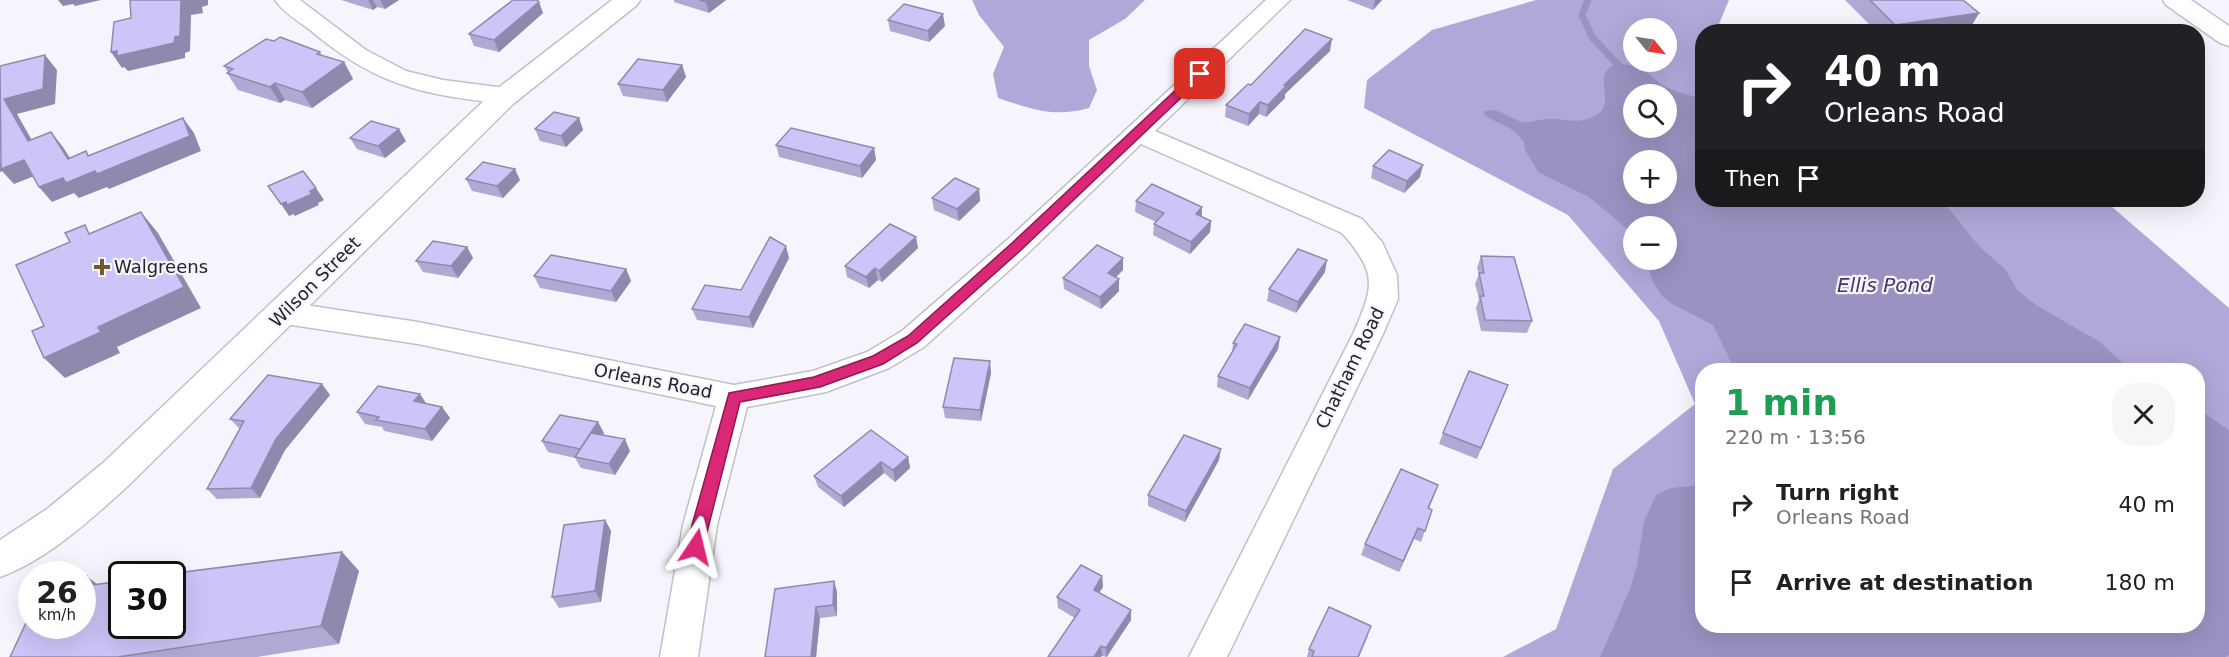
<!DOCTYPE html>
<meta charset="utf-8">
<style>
:root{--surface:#fff;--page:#f6f6f6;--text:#202124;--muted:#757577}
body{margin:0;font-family:"DejaVu Sans",sans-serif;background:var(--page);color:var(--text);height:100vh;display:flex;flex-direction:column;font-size:22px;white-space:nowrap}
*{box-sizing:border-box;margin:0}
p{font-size:20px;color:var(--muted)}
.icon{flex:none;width:33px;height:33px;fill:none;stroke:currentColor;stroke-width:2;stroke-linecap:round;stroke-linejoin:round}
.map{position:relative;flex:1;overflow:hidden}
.sheet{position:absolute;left:1695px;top:363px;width:510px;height:270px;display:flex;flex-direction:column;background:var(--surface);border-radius:24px;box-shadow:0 6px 24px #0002}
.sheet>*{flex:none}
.banner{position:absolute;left:1695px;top:24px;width:510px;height:183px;border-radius:24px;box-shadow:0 6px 24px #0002;background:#202124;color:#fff;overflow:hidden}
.needle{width:39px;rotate:120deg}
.fabs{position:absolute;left:1623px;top:18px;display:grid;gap:12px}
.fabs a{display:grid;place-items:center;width:54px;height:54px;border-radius:50%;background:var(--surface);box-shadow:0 6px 24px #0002;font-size:30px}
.speed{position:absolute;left:18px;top:561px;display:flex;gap:12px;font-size:30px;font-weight:700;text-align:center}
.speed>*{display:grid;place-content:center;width:78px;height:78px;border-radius:50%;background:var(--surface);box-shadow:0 6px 24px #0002;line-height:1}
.speed small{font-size:15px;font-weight:400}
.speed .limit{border:3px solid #111;border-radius:9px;background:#fff;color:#111}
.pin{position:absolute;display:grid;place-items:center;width:51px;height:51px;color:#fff;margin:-26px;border-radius:12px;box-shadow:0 3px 9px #0006}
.me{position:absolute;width:66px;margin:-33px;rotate:10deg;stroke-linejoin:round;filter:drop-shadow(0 0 4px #0008)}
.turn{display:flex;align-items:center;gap:21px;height:126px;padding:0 30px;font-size:27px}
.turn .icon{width:78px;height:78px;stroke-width:2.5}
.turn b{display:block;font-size:42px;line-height:51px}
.then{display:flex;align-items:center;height:57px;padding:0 30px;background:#0003;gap:12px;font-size:22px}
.round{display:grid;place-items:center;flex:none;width:63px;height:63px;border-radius:24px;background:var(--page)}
.overview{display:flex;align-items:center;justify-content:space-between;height:102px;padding:0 30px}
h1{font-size:36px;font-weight:600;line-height:45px;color:#1e9e55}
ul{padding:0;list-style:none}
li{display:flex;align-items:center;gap:18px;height:78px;padding:0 30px}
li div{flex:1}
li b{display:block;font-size:22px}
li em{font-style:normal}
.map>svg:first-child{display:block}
</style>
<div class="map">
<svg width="2229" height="657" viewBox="0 0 2229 657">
<rect width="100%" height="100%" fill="#f6f5fe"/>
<!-- forest -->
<g fill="#b1a8d9" fill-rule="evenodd">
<path d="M972 0H1145L1125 19 1089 40V66L1097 90 1089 108C1054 118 1031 109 998 98L993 74 1004 47 979 15Z"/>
<path d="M1536 0H1729L1719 24 1739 31 1702 32V200H2104L2229 308V657H1503L1556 629 1613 469 1695 404 1659 321 1568 215 1364 108 1367 80 1432 30ZM1634 28H1666V62H1634ZM1634 94H1666V128H1634ZM1634 160H1666V194H1634ZM1634 226H1666V260H1634ZM1702 370H2198V626H1702Z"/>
</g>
<!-- water -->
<g fill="#9c92c2" fill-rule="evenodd">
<path d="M1616 64C1646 65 1644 73 1666 87 1677 93 1691 95 1702 99V200H1939L1950 210 1979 246 2006 270 2017 290 2036 305 2100 342 2130 370H1735L1713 325 1672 304 1662 296 1652 280 1647 260H1666V226H1634L1633 234 1589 197 1538 172 1525 150 1524 142 1519 136 1511 129 1485 116 1484 112C1496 105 1510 119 1522 122 1531 123 1540 119 1549 119 1564 118 1576 124 1590 118 1623 106 1587 76 1616 64ZM1634 94H1666V128H1634ZM1634 160H1666V194H1634Z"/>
<path d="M2198 409 2229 430V655L2225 657H1600L1630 589 1637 566 1644 521 1656 495 1671 488 1702 485V626H2198Z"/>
</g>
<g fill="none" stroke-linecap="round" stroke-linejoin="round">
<!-- stream -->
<path stroke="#9c92c2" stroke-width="7" d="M1588 0 1582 15 1592 37 1623 70"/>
<!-- minor casing -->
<g stroke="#c1bfc9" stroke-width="3">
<g id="minor">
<path d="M275 0H300L366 50 406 71 443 80 505 88 514 91 517 96 514 101 505 104C420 94 377 86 310 30 298 21 283 12 275 0Z"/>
<path d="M1266 0H1290L1155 131 1362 219 1382 242 1397 275 1398 299 1383 334 1227 657H1189L1353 334C1374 286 1378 274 1342 233L1141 144 1027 254 924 347 889 368 826 392 747 407 717 525 698 657H660L683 525 716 406 418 344 285 324 275 321 270 313 275 305 285 302 418 322 734 385 813 371 867 352 902 331 1007 240Z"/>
</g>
</g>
<!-- tertiary casing -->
<g stroke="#c1bfc9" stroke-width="3">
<path id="tertiary" d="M612 0H640L637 5 513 104 129 485C91 519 49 559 0 577V540L47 509 103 463 493 92Z"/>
</g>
<!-- secondary casing -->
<g stroke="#c1bfc9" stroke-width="3">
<path id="secondary" d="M2163 0H2191L2229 26V46L2220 43 2166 5Z"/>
</g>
<!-- minor -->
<use href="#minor" fill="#fff" fill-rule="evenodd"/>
<!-- tertiary -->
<use href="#tertiary" fill="#fff" fill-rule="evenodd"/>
<!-- secondary -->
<use href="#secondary" fill="#fff" fill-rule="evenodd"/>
</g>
<!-- wall -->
<g fill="#b0a9d4">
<path d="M341 0H399L385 9 377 7 373 10Z"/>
<path d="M674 0H726L709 13 674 2Z"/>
<path d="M1347 0H1382L1373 10Z"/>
<path d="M1845 0H1963L1979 13 1969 30 1955 32H1877Z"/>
<path d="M543 13 499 52 474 46 469 34Z"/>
<path d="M888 20 945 26 929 42 890 31Z"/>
<path d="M1330 51 1285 94V98L1266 117 1259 114 1248 126 1225 117 1226 105 1251 85Z"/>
<path d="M320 52 322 56 344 62 353 79 312 108 285 100 280 103 238 90 227 73 228 72 224 66Z"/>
<path d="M682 65 686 77 667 102 623 96 618 84Z"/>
<path d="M579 118 583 130 566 147 540 141 535 129Z"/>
<path d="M350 138 406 141 385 158 357 149Z"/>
<path d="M776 145 874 148 876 160 862 178 779 157Z"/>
<path d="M1373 166 1420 177 1404 193 1371 178Z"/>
<path d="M466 179 520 180 503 198 472 191Z"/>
<path d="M979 189 980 201 959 221 934 210 932 198Z"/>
<path d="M1136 201 1202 207V217L1211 221 1210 232 1190 254 1153 235 1154 224 1156 222 1135 212Z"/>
<path d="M467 247 473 258 458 278 423 272 416 261Z"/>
<path d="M918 248 882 282 878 280 869 288 847 277 845 266Z"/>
<path d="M1481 256 1532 321 1527 333 1481 331 1476 308 1479 299 1475 284 1479 274 1477 268Z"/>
<path d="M789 258 753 328 697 320 692 309 741 290Z"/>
<path d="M626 269 631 281 616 302 540 288 534 276Z"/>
<path d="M1123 270 1116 277 1119 291 1101 309 1064 289 1063 278Z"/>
<path d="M1325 272 1296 313 1267 301 1269 289Z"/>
<path d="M1280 337 1278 349 1248 400 1217 387 1218 376 1232 353 1233 343Z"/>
<path d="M991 373 981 421 945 418 943 407Z"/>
<path d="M1508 385 1477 459 1439 444 1443 433Z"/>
<path d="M330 395 285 450 260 498 217 499 207 489 240 429 230 419Z"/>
<path d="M427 404 442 407 450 418 432 441 384 431 382 427 365 424 357 412Z"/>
<path d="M604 433 603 435 630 451 615 475 581 468 575 458 548 452 542 441Z"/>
<path d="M908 457 910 468 895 482 884 473 844 507 818 487 814 476Z"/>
<path d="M1219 460 1185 522 1148 506V495Z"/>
<path d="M1438 485 1429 508 1432 510 1421 542 1414 539 1399 572 1361 555 1365 544Z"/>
<path d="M605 520 611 531 601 602 559 608 552 597Z"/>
<path d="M342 552 359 571 339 644 257 657H10L97 584Z"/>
<path d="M1102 576 1103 587 1099 593 1131 610V620L1107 657 1102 656 1075 618 1058 608 1057 597Z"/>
<path d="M834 581 837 592V616L820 618 816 657H765Z"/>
<path d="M1368 636 1359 657H1307L1309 649Z"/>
</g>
<!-- shaded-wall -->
<g fill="#9089ad">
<path d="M58 0H101L75 6 73 4 63 6Z"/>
<path d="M181 0H208V5L202 7 203 13 191 15 190 51 185 53V58L128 71 124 67 122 68 111 52 175 37Z"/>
<path d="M368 0H373L377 7 373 10Z"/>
<path d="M380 0H399L385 9Z"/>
<path d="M709 0H726L709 13 706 2Z"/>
<path d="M1375 0H1382L1373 10Z"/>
<path d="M539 2 543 13 499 52 494 40Z"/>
<path d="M1979 13 1969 30 1955 32H1891L1895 25Z"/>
<path d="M943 14 945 26 929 42 928 31Z"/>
<path d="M1332 39 1330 51 1285 94V98L1266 117 1268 105 1284 85Z"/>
<path d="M45 55 57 70 55 104 17 114 41 156 28 141 4 99Z"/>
<path d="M344 62 353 79 312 108 302 92Z"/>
<path d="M682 65 686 77 667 102 663 90Z"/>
<path d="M275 83 285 100 280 103 270 87Z"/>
<path d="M1260 102 1259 114 1248 126 1249 114Z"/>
<path d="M183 118 194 133 201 151 109 189 107 187 79 198 74 193 52 202 39 187Z"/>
<path d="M579 118 583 130 566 147 561 136Z"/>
<path d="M399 129 406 141 385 158 378 146Z"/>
<path d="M51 132 63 147 80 174 68 159Z"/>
<path d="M874 148 876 160 862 178 860 166Z"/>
<path d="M24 160 37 175 14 184 2 171 0 172V163Z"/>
<path d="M1423 165 1420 177 1404 193 1407 181Z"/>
<path d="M515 169 520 180 503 198 497 186Z"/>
<path d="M316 188 324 200 318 203 319 205 295 216 287 205 310 191Z"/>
<path d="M979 189 980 201 959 221 957 209Z"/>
<path d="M286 202 294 214 289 216 281 204Z"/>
<path d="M1202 207 1201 219 1196 214Z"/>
<path d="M141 212 158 233 201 308 117 347 120 353 65 378 44 358 98 327Z"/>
<path d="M1211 221 1210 232 1190 254 1191 242Z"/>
<path d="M916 237 918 248 882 282 879 271Z"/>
<path d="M786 246 789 258 753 328 749 317Z"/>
<path d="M467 247 473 258 458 278 451 266Z"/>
<path d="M1123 258V270L1108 285V273Z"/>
<path d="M1327 260 1325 272 1296 313 1298 302Z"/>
<path d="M875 268 878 280 869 288 866 277Z"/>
<path d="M626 269 631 281 616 302 611 291Z"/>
<path d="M1119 279V291L1101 309 1100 297Z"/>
<path d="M1280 337 1278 349 1248 400 1250 388Z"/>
<path d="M990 361 991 373 981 421 980 410Z"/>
<path d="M322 384 330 395 285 450 260 498 251 488 276 439Z"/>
<path d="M420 394 428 406 414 401Z"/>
<path d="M442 407 450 418 432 441 425 429Z"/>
<path d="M598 422 604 433 586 460 580 449Z"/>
<path d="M625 439 630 451 615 475 609 464Z"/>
<path d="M1221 449 1219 460 1185 522 1186 511Z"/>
<path d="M908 457 910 468 895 482 893 470Z"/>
<path d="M881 462 884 473 844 507 841 496Z"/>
<path d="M1438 485 1434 496 1424 519 1428 508Z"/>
<path d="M605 520 611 531 601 602 595 591Z"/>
<path d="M1418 528 1414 539 1399 572 1403 561Z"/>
<path d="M342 552 359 571 339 644 321 626Z"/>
<path d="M87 576 110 595 84 586Z"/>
<path d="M1102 576 1103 587 1094 600V590Z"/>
<path d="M834 581 837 592V616L833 605Z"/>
<path d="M816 607 820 618 816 657H811Z"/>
<path d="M1131 610V620L1106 657V648Z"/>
<path d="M1101 646 1102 656 1101 657H1094Z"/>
</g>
<!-- building -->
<g fill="#cdc4f7" stroke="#9089ad" stroke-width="1.5">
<path d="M130 0H183H181L180 36 175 37 174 43 117 56V51L111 52 114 22 131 18Z"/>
<path d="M513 0H537L539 2 494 40 469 34Z"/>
<path d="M699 0H709L706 2Z"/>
<path d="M1870 0H1963L1979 13 1895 25Z"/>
<path d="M904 4 943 14 928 31 888 20Z"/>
<path d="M1305 29 1332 39 1284 85 1286 86 1268 105 1260 102 1249 114 1226 105 1248 84 1251 85Z"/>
<path d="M280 37 320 52 317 54 344 62 302 92 275 83 270 87 227 73 233 69 224 66 266 39 274 41Z"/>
<path d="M45 55 43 89 4 99 28 141 51 132 68 159 86 151 88 156 183 118 190 136 97 174 95 171 66 183 63 178 39 187 24 160 1 169 0 66Z"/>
<path d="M638 59 682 65 663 90 618 84Z"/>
<path d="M554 112 579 118 561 136 535 129Z"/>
<path d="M371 121 399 129 378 146 350 138Z"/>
<path d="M791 128 874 148 860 166 776 145Z"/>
<path d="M1389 150 1423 165 1407 181 1373 166Z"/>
<path d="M483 162 515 169 497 186 466 179Z"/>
<path d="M303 171 316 188 310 191 312 194 287 205 286 202 281 204 268 186Z"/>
<path d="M955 178 979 189 957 209 932 198Z"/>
<path d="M1152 184 1202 207 1196 214 1211 221 1191 242 1154 224 1164 213 1136 201Z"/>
<path d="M141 212 184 287 98 327 101 332 44 358 32 331 44 326 16 265 70 242 65 233 85 225 89 234Z"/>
<path d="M890 224 916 237 879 271 875 268 866 277 845 266Z"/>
<path d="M770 237 786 246 749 317 692 309 705 285 741 290Z"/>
<path d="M433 241 467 247 451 266 416 261Z"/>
<path d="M1097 245 1123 258 1108 273 1119 279 1100 297 1063 278Z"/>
<path d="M1298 249 1327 260 1298 302 1269 289Z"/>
<path d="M551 255 626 269 611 291 534 276Z"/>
<path d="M1481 256 1514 257 1532 321 1485 320 1480 296H1484L1479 273H1484Z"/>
<path d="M1245 324 1280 337 1250 388 1218 376 1237 344 1233 343Z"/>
<path d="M954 358 990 361 980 410 943 407Z"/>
<path d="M1469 371 1508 385 1481 448 1443 433Z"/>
<path d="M268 375 322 384 276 439 251 488 207 489 244 421 230 419Z"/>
<path d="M378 386 420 394 414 401 442 407 425 429 376 420 379 417 357 412Z"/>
<path d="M560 415 598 422 580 449 542 441Z"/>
<path d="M871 430 908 457 893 470 881 462 841 496 814 476Z"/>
<path d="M591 433 625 439 609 464 575 457Z"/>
<path d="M1184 435 1221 449 1186 511 1148 495Z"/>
<path d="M1401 469 1438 485 1428 508 1432 510 1425 531 1418 528 1403 561 1365 544Z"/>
<path d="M605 520 595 591 552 597 564 525Z"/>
<path d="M342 552 321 626 118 657H10L32 610V626H82V577L87 576 84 586 122 581V626H172V574H168Z"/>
<path d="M1081 565 1102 576 1094 590 1131 610 1106 648 1101 646 1094 657H1048L1080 610 1057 597Z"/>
<path d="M834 581 833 605 816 607 811 657H765L775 589Z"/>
<path d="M1329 607 1371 626 1358 657H1312L1314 651 1309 649Z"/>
</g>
<!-- route -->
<path fill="#db2777" stroke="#8e194d" stroke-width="1.5" d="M1200 70 1204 71V76L1021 250 917 343 883 364 820 387 740 402 702 552 696 554 691 552 688 547 692 525 729 393 814 377 873 356 908 336 1012 243 1196 71Z"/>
<!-- markers -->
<path fill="#71592a" stroke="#f6f5fe" stroke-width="2" d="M99 258h6v6h6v6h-6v6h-6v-6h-6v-6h6z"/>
<g text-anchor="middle" stroke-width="4.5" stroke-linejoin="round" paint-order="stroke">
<!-- poi labels -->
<g font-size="18" fill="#232326" stroke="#f6f5fe" text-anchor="start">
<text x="114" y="273">Walgreens</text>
</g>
<!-- street labels -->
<g font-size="18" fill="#232326" stroke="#f6f5fe">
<text transform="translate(315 282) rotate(-45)" y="6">Wilson Street</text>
<text transform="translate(1350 368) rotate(-64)" y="6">Chatham Road</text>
<text transform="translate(653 381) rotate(11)" y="6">Orleans Road</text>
</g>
<!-- water labels -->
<g font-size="20" font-style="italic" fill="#443470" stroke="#f6f5fe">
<text x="1885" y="292">Ellis Pond</text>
</g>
</g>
</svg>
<div class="fabs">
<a><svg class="needle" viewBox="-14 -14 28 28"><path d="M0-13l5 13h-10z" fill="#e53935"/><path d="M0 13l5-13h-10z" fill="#757577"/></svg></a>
<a><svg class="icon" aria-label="search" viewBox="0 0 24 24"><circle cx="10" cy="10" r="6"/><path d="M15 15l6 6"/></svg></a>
<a>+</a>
<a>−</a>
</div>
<div class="speed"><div>26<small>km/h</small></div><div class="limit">30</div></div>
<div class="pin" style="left:1200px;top:74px;background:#d93025"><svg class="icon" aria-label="arrive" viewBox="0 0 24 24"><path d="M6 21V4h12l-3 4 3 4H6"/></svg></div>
<svg class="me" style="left:696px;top:547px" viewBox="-20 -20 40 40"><path d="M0-17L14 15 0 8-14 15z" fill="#db2777" stroke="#fff" stroke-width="4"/></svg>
<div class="banner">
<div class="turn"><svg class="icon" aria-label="right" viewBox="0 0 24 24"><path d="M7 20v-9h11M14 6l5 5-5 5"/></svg><div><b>40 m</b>Orleans Road</div></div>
<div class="then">Then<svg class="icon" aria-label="arrive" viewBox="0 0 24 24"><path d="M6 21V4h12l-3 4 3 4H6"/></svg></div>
</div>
<section class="sheet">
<div class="overview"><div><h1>1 min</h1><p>220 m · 13:56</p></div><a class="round"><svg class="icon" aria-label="close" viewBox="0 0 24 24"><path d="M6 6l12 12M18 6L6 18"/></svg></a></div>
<ul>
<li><svg class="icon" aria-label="right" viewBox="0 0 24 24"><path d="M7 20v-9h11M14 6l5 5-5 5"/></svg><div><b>Turn right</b><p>Orleans Road</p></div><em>40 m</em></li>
<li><svg class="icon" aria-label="arrive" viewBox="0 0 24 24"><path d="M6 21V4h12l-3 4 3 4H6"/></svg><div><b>Arrive at destination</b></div><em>180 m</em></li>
</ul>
</section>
</div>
